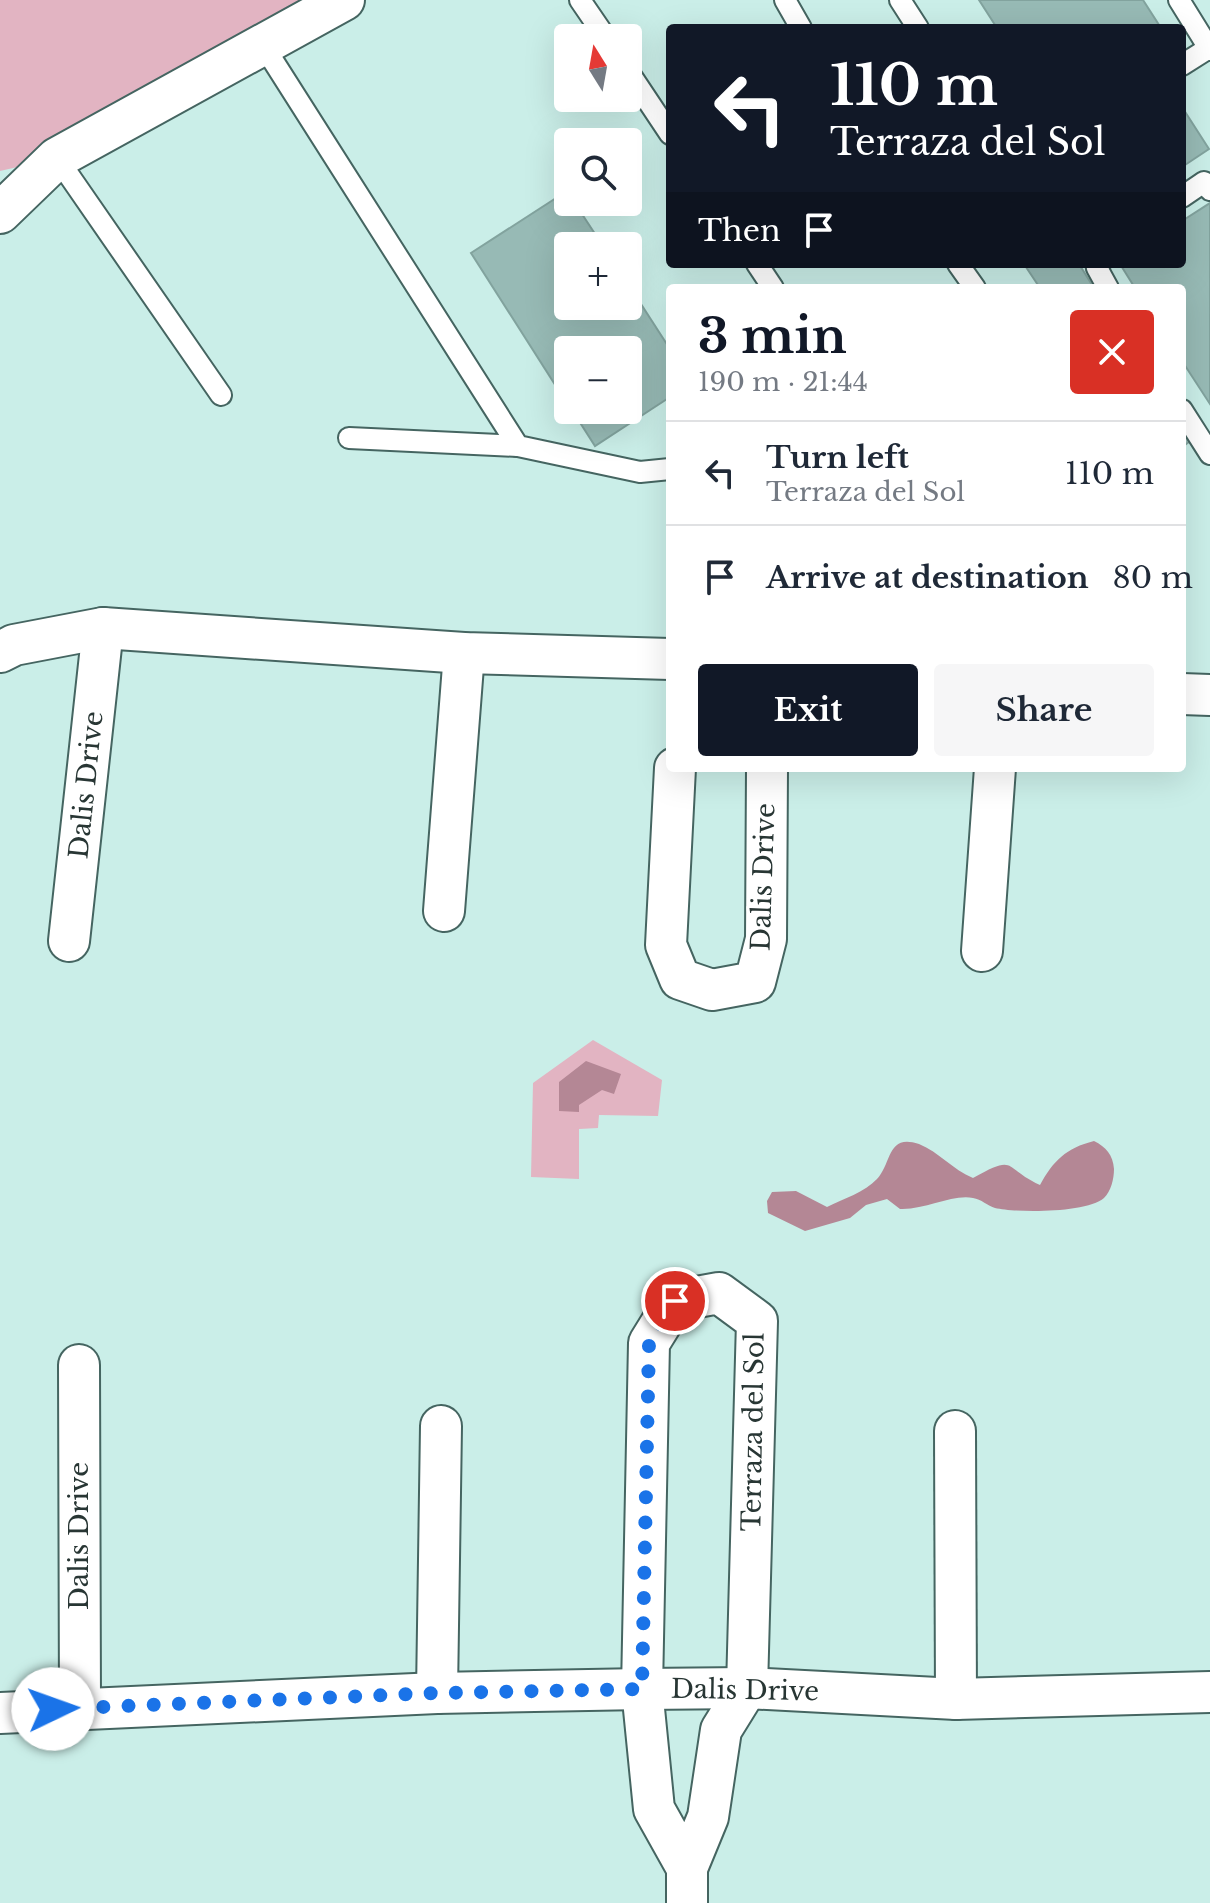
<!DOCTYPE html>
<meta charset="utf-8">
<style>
:root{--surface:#fff;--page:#f6f6f7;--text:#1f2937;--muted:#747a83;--line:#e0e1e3;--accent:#111827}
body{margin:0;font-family:"Libre Baskerville",serif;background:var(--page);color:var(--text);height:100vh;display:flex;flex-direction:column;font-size:30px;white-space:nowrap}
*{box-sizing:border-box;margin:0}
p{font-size:26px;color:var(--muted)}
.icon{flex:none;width:44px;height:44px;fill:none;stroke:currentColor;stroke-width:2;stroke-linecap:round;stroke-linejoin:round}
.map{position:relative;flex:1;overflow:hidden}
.panel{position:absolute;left:666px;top:284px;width:520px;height:488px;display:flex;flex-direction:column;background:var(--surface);border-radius:8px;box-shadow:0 8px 32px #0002}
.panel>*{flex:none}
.banner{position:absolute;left:666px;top:24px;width:520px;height:244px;border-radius:8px;box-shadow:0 8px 32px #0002;background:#111827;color:#fff;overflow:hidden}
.needle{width:52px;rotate:349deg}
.tools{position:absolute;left:554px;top:24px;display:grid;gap:16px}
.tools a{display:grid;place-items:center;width:88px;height:88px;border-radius:8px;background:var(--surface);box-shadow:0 8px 32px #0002;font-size:40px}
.pin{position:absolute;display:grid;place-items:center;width:68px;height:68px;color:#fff;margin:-34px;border:4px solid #fff;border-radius:50%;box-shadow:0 2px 8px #0007}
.me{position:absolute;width:88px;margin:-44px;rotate:87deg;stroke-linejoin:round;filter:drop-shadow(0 0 6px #0008)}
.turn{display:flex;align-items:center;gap:28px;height:168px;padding:0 32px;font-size:36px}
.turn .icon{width:104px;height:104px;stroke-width:2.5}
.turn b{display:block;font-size:56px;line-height:68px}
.then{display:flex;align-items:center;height:76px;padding:0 32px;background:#0003;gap:16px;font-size:30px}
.round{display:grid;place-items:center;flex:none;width:84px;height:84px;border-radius:8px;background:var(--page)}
.headline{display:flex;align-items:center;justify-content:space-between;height:136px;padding:0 32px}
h1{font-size:48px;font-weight:700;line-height:60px;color:var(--accent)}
.cta{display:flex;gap:16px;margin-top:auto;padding:16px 32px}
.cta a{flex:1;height:92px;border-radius:8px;background:var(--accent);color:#fff;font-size:32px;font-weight:700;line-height:92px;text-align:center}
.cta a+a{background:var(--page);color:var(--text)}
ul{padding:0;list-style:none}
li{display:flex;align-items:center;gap:24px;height:104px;padding:0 32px;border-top:2px solid var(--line)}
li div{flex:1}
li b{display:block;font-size:30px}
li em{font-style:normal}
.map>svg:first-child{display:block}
</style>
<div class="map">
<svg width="1210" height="1903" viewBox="0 0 1210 1903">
<rect width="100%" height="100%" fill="#caeee8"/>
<!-- green -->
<g fill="#e2b4c2">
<path d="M0 0H344L57 158 0 171Z"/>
<path d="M593 1040 662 1080 658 1116 599 1115 598 1128 579 1129V1179L531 1177 533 1083Z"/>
</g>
<!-- water -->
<g fill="#b48795">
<path d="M586 1061 621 1074 614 1094 602 1090 579 1105V1112L559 1111V1082Z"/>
<path d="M1094 1141C1106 1147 1113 1155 1114 1169 1114 1179 1111 1191 1104 1198 1087 1213 1017 1213 995 1208 988 1206 981 1199 973 1198 952 1194 926 1210 900 1209L887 1199 866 1205 850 1218 805 1231 768 1213 767 1201 772 1192 796 1191 827 1207C843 1199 865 1192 877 1179 892 1163 887 1133 919 1144 939 1152 953 1170 973 1178 1018 1153 1002 1168 1040 1185 1053 1161 1066 1148 1094 1141Z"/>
</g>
<!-- building -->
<g fill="#97bab5" stroke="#82a39e" stroke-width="2">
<path d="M979 0H1143L1161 28H997Z"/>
<path d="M1182 107 1209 149 1182 167Z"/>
<path d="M567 191 568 202H574L603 246H568V306H628V284L670 349V397L595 446 572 410H628V350H568V405L471 253Z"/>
<path d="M1210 203V404L1182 361V288H1135L1120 264H1182V221Z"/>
<path d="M1024 264H1079L1094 288H1040Z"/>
<path d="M1182 422 1193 439 1182 447Z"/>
</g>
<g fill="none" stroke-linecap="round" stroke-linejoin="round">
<!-- service casing -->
<g stroke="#456561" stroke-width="24">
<g id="service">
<path d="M580 0 606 38"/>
<path d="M785 0 801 28"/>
<path d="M900 0 918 28"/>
<path d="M1179 0 1210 50"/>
<path d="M263 45 518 446 640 472 670 469"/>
<path d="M1182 65 1209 48"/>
<path d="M628 71 670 134"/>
<path d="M57 158 221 395"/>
<path d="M1182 197 1204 182 1210 190"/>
<path d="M757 264 773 288"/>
<path d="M958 264 975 288"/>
<path d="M1100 264 1097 268 1108 288"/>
<path d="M1182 410 1210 454"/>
<path d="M349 438 518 446"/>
</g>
</g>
<!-- minor casing -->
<g stroke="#456561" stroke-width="44">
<g id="minor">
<path d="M0 213 57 158 344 0"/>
<path d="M0 652 14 645 103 628 464 653 670 659"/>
<path d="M1182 694 1210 695"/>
<path d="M675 768 666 945 680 979 712 990 755 982 766 939 767 768"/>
<path d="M444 911 464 653"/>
<path d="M69 941 103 628"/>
<path d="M982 951 995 768"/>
<path d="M719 1293 757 1321 747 1688 721 1730 708 1817 687 1868 654 1809 642 1689 649 1343 675 1301Z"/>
<path d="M79 1365 80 1707"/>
<path d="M955 1431 956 1699"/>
<path d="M437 1693 441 1426"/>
<path d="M0 1713 437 1693 642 1689 747 1688 956 1699 1210 1692"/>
<path d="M687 1868V1903"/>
</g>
</g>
<!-- service -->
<use href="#service" stroke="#fff" stroke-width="20"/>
<!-- minor -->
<use href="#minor" stroke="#fff" stroke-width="40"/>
</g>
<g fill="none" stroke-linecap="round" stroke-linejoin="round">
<!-- route -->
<path stroke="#1a73e8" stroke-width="14" stroke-dasharray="0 25.2" d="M53 1709 437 1693 642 1689 649 1343 675 1301"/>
</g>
<g text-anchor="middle" stroke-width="6" stroke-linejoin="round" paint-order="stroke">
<!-- street labels -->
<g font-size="26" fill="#283634" stroke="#fff">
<text transform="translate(86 785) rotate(-84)" y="9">Dalis Drive</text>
<text transform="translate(763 877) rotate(-88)" y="9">Dalis Drive</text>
<text transform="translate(753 1432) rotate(-89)" y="9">Terraza del Sol</text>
<text transform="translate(79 1536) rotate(-90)" y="9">Dalis Drive</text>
<text transform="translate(745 1690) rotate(1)" y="9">Dalis Drive</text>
</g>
</g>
</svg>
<div class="tools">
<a><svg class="needle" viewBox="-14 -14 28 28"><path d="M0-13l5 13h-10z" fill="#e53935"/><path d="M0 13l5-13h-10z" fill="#747a83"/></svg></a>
<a><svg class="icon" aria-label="search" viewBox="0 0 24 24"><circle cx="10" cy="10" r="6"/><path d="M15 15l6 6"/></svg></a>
<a>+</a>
<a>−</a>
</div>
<div class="pin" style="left:675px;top:1301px;background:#d93025"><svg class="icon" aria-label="arrive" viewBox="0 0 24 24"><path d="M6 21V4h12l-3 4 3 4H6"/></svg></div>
<svg class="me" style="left:53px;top:1709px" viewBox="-20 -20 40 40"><circle r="19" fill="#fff"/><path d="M0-13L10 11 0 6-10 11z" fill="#1a73e8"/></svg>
<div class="banner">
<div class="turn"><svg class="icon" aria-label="left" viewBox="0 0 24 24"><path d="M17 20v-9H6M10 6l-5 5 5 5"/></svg><div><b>110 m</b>Terraza del Sol</div></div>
<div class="then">Then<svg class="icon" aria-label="arrive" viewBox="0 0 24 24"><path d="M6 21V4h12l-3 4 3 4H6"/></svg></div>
</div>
<section class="panel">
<div class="headline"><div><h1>3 min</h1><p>190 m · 21:44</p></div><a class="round" style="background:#d93025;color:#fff"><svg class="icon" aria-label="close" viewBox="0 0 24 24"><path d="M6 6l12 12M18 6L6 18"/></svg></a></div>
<ul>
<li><svg class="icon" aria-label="left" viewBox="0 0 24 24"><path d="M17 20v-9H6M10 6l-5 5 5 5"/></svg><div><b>Turn left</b><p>Terraza del Sol</p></div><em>110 m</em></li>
<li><svg class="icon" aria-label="arrive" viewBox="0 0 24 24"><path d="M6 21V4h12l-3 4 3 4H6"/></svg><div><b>Arrive at destination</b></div><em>80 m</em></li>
</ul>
<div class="cta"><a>Exit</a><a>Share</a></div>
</section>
</div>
